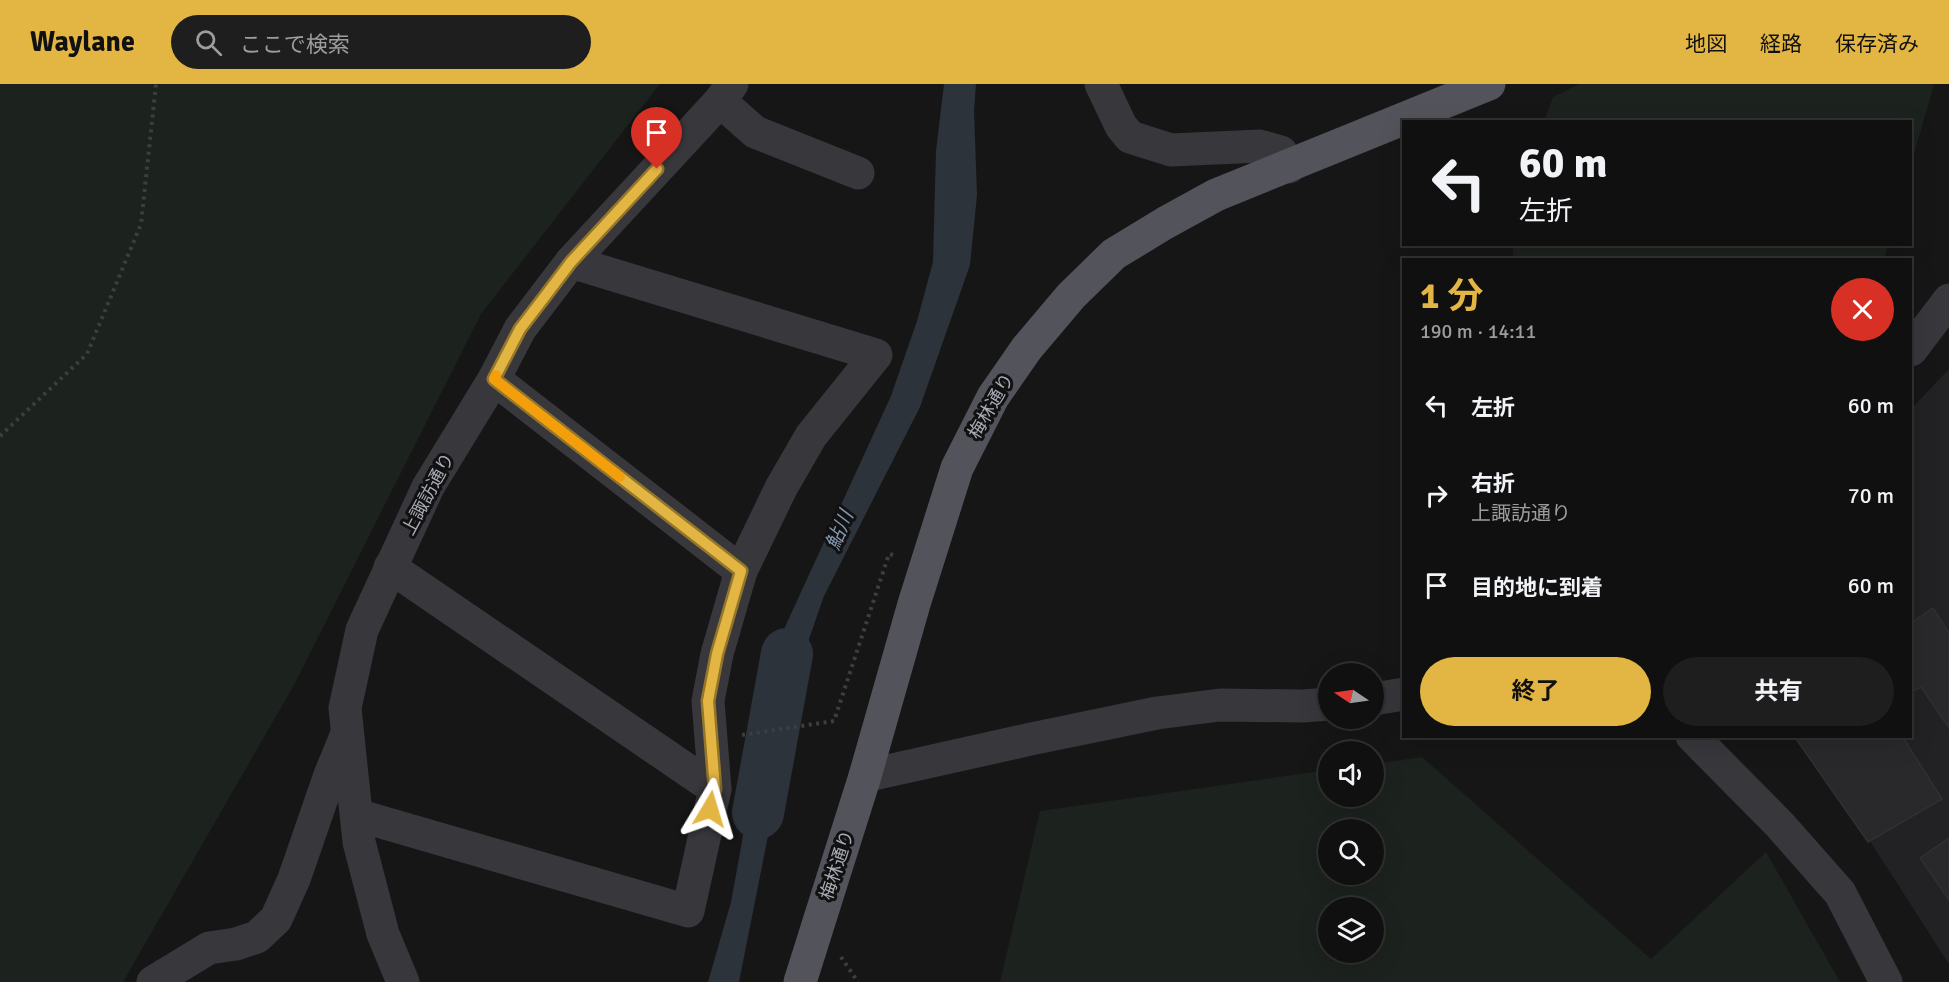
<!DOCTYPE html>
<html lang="ja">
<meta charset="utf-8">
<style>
:root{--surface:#101011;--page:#1e1e1f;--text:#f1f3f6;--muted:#9c9d9f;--line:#303031;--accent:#e3b542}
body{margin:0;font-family:Signika,"Noto Sans JP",sans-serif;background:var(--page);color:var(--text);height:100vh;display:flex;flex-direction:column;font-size:22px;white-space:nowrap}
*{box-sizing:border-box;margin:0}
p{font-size:20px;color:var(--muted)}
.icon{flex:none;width:33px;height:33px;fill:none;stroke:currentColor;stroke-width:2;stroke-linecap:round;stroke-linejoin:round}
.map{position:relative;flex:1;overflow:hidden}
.drawer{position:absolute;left:1402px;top:174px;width:510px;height:480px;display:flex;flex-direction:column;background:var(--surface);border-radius:0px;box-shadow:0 6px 24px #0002,0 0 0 2px var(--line)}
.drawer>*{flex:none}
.hud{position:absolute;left:1402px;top:36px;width:510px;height:126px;border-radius:0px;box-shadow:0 6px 24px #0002,0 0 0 2px var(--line);background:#101011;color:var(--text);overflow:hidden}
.needle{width:39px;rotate:283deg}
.fabs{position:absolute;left:1318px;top:579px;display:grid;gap:12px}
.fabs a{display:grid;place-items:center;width:66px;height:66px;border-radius:50%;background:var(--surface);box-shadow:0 6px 24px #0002,0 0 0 2px var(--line);font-size:30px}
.pin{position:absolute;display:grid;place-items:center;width:51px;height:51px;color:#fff;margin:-62px -26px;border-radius:50% 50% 50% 0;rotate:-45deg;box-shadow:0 0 6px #0007}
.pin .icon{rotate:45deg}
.me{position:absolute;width:66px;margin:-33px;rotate:7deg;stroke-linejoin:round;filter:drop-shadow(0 0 4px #0008)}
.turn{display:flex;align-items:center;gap:21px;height:126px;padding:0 18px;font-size:27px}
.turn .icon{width:78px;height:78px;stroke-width:2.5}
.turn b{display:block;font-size:42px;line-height:51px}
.round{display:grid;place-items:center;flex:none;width:63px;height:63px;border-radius:32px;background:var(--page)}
.overview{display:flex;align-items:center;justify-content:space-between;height:102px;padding:0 18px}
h1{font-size:36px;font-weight:700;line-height:45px;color:var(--accent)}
.button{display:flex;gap:12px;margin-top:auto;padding:12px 18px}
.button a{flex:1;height:69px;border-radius:36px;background:var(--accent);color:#111;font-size:24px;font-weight:700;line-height:69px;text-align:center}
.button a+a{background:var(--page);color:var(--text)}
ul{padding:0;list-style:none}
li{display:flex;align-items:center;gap:18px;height:90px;padding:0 18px}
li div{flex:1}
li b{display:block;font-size:22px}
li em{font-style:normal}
header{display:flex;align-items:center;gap:36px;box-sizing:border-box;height:84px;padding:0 30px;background:var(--accent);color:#111}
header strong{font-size:28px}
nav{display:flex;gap:33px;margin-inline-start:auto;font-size:21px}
.search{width:420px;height:54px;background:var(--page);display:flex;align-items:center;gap:15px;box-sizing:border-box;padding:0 21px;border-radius:33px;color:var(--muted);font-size:22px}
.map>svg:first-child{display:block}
</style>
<header>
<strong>Waylane</strong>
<div class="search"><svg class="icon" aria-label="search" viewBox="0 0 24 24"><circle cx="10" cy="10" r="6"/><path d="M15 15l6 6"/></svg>ここで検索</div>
<nav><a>地図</a><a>経路</a><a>保存済み</a></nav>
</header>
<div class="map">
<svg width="1949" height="898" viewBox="0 0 1949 898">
<rect width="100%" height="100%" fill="#161617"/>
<!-- built -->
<path fill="#222224" d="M1949 285V880L1803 653 1911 652V325Z"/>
<!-- green -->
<g fill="#1c221d" fill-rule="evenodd">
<path d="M0 0H660L481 230 294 601 123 898H0Z"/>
<path d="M1579 0H1934L1911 81V38L1544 37 1553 13Z"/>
<path d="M1513 161 1888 160V161L1884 176H1513Z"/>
<path d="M1422 673 1651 875 1766 768 1840 898H1000L1040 727 1329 686V712H1374V680ZM1329 746H1374V790H1329ZM1329 824H1374V868H1329Z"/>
</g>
<!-- water -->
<g fill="#2d333a">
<path d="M944 0H976L974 27 977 111 970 181 920 323 824 512 801 578 789 638 757 644 763 594 768 580 891 312 917 237 933 178 936 67Z"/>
<path d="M787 656 739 898H708L731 818 742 758 757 660Z"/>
</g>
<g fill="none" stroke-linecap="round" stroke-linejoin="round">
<!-- river -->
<path stroke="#2d333a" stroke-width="52" d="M758 729 787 570"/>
</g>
<!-- building -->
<g fill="#29292b" stroke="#303033" stroke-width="1.5">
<path d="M1933 524 1949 549V644L1921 603 1911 608V539Z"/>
<path d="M1794 652H1902L1942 715 1868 758Z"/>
<path d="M1949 754V816L1920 774Z"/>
</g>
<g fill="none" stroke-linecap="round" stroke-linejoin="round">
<!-- path -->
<g stroke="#3d3e43" stroke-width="4" stroke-dasharray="3 4.5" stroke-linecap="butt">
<path d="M0 352 87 270 141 140 156 0"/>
<path d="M742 651 834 637 889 470 897 472"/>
<path d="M841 873 858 898"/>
</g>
<!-- minor -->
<g stroke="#37373c" stroke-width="33">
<path d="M1101 0 1121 42 1130 53 1171 66 1260 62 1281 68 1289 83"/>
<path d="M720 17 755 48 858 89"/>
<path d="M571 178 876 271 811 352 781 404 741 487"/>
<path d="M1911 266 1949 216"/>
<path d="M494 295 741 487 717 570 708 617 715 705"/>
<path d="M1374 615 1404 610"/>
<path d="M1692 652 1780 741 1840 809 1886 898"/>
<path d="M865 692 1031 655 1157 629 1220 621 1303 622 1329 620"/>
<path d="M357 731 688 827 715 705 390 483"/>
<path d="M153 898 209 864 236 860 257 853 276 835 294 795 330 691 346 652"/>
<path d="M403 898 383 850 359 758 345 624 362 546 428 403 494 295 520 245 571 178 720 17 732 0"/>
</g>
<!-- major -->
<path stroke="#53545b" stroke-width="33" d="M800 898 865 692 914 520 957 384 993 313 1027 264 1071 212 1114 170 1165 139 1216 111 1489 0"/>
</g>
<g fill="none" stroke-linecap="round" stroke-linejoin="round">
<!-- route casing -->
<g stroke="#94762b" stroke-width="15">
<path id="route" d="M657 85 571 178 546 211 520 245 494 295 741 487 717 570 708 617 715 705 710 725"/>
</g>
<!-- route -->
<use href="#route" stroke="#e3b542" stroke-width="10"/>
<!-- slow -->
<path stroke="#f59e0b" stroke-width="10" d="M496 291 494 295 620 393"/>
</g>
<g text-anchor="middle" stroke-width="6" stroke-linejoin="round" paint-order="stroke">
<!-- street labels -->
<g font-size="18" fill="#a9acb6" stroke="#111112">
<text transform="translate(991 322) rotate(-60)" y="6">梅林通り</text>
<text transform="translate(428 410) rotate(-62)" y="6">上諏訪通り</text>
<text transform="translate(837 781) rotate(-72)" y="6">梅林通り</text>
</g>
<!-- water labels -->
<g font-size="20" font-style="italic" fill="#8297ae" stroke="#111112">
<text transform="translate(839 446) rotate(-67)" y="7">鮎川</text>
</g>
</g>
</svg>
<div class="fabs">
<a><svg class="needle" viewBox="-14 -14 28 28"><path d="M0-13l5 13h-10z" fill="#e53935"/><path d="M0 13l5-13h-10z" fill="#9c9d9f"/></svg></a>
<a><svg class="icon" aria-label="sound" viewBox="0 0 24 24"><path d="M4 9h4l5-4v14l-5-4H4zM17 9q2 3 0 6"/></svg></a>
<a><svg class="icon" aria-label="search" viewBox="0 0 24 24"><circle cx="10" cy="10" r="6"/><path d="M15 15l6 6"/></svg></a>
<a><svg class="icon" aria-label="layers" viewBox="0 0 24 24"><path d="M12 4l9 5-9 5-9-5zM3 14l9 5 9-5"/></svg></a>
</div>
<div class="pin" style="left:657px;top:85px;background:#d93025"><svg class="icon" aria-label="arrive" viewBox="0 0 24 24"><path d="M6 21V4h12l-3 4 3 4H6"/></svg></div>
<svg class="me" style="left:710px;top:725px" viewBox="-20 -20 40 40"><path d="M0-17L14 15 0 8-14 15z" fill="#e3b542" stroke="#fff" stroke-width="4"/></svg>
<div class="hud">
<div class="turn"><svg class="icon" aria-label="left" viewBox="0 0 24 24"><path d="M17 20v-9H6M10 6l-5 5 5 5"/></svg><div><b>60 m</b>左折</div></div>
</div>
<section class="drawer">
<div class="overview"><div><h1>1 分</h1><p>190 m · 14:11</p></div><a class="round" style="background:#d93025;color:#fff"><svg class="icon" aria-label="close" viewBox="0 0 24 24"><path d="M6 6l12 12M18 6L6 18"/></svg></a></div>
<ul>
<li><svg class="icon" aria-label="left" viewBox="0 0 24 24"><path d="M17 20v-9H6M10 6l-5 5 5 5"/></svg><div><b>左折</b></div><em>60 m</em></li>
<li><svg class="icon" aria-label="right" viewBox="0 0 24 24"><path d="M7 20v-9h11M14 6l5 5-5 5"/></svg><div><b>右折</b><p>上諏訪通り</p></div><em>70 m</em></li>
<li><svg class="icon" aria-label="arrive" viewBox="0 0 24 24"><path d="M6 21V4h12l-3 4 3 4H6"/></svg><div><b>目的地に到着</b></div><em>60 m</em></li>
</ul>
<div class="button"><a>終了</a><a>共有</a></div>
</section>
</div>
